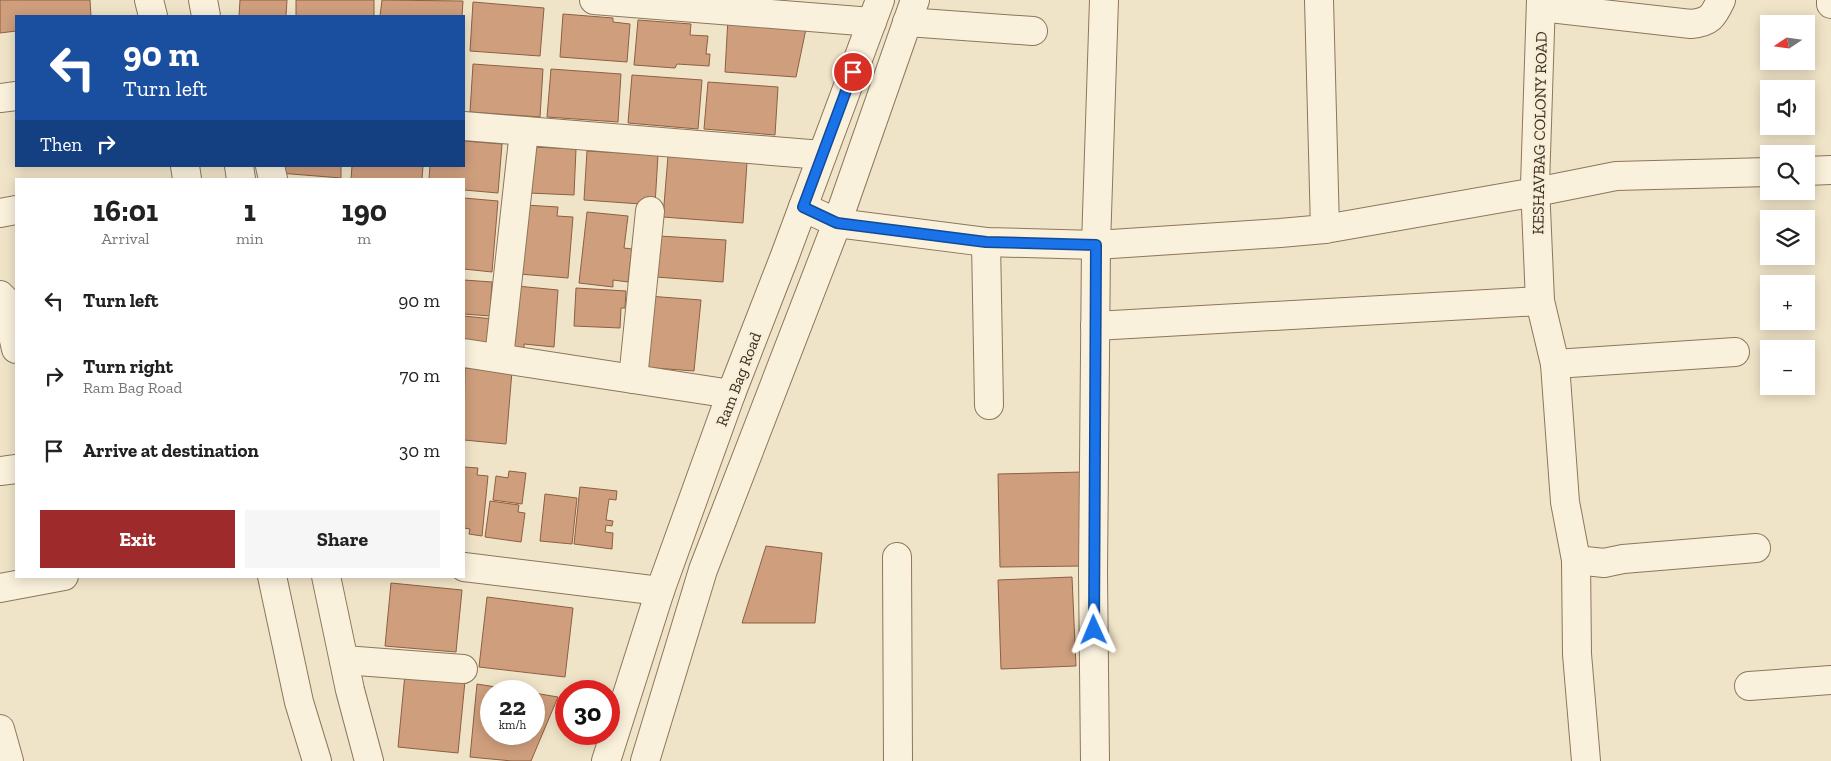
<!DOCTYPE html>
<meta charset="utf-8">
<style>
:root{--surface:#fff;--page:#f6f6f6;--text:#222;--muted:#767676;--accent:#9e2a2b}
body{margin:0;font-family:"Zilla Slab",serif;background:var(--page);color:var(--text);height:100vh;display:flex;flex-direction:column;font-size:19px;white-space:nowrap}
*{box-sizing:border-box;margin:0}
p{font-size:16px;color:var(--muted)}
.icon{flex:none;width:28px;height:28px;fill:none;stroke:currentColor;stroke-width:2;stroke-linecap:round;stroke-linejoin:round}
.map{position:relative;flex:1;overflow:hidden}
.details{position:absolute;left:15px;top:178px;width:450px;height:400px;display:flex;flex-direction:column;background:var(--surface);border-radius:0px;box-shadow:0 2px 12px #0003}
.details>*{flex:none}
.banner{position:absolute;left:15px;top:15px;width:450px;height:152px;border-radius:0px;box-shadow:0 2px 12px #0003;background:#1a4fa0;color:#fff;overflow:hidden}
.needle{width:32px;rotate:257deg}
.tools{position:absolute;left:1760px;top:15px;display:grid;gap:10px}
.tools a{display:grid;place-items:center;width:55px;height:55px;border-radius:0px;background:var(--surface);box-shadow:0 2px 12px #0003;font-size:25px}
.speed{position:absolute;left:480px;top:680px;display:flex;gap:10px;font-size:25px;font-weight:700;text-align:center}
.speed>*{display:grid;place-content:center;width:65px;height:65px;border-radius:50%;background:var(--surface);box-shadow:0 2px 12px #0003;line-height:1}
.speed small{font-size:12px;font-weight:400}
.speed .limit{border:8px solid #d22;background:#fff;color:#111}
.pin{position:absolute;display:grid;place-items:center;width:42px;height:42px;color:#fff;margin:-21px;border:2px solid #fff;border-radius:50%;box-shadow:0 1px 5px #0007}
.me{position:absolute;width:55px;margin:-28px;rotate:359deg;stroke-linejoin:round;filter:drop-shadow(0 0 4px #0008)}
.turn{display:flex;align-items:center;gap:18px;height:105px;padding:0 25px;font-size:22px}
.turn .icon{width:65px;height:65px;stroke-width:2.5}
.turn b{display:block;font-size:35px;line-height:42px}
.then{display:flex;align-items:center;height:48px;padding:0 25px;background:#0003;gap:10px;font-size:19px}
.eta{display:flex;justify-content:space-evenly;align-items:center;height:85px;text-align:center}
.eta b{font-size:30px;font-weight:700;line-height:35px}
.button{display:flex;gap:10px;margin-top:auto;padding:10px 25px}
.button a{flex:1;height:58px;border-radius:0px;background:var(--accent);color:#fff;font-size:20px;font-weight:700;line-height:58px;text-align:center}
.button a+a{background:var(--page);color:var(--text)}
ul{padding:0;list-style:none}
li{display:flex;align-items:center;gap:15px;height:75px;padding:0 25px}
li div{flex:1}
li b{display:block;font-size:19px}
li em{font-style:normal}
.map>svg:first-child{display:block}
</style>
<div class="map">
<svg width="1831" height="761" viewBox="0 0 1831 761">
<rect width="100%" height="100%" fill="#f0e4c8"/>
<!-- building -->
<g fill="#cf9f7d" stroke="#8d5f41">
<path d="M0 0H90L91 16H16V31L0 33Z"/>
<path d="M240 0H287L286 16H239Z"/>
<rect x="296" y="0" width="78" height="16"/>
<path d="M382 0 463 1 462 16H380Z"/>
<path d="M473 2 544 8 540 56 470 51Z"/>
<path d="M563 14 613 18V22L630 24 627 62 560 57Z"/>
<path d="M728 18 807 24 796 77 725 72Z"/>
<path d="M638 20 691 24 690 35 708 36 706 54H710L709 66 677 64 675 68 634 65Z"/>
<path d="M473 64 543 69 540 117 470 112Z"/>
<path d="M551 69 621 74 618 122 547 117Z"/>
<path d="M632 75 702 80 698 129 628 123Z"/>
<path d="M708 82 778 87 775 135 704 129Z"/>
<path d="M464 141 502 144 498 193 464 190V179H429L430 166H464Z"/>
<path d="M532 147 576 149 574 195 529 193Z"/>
<path d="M587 151 658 155 655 205 584 200Z"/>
<path d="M668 156 747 162 743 223 663 217Z"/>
<path d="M267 166H341V178L267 172Z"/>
<path d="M352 166H423L422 179H351Z"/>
<path d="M464 198 498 201 492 272 464 269Z"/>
<path d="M525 205 558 207 557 216 573 217 568 278 519 274Z"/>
<path d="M587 212 628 216 624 248 632 249 628 282 613 280V287L579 283Z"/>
<path d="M659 236 726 240 723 282 656 277Z"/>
<path d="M464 280 492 282 490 316 464 314Z"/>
<path d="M517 286 558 290 554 347 524 344V349L512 347Z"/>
<path d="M576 288 626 291 625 308H621L620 328 574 326Z"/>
<path d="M648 296 701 300 694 371 642 367Z"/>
<path d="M464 316 493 319 490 352 464 349Z"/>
<path d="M465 368 512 371 506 444 464 440Z"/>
<path d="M464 467 478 468 477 475 488 476 482 536 469 534 470 529 464 528Z"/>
<path d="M509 471 526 473 522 504 493 500 496 476 508 478Z"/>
<path d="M1083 472 1085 566 1000 567 998 474Z"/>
<path d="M580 487 617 491 616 500 609 499 606 520 613 521 612 526 606 525 605 532 613 533 612 549 574 544Z"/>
<path d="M545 494 577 498 572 544 540 541Z"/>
<path d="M490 501 519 505 518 512 525 513 521 542 485 537Z"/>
<path d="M766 546 822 553 815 623H742Z"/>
<path d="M1072 577 1076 666 1001 669 998 580Z"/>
<path d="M391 583 462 590 456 652 385 646Z"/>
<path d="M487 597 573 608 565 677 479 667Z"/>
<path d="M405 674 465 681 458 753 398 747Z"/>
<path d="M477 684 521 691H491V734H534V693L558 697 531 761H512L470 757Z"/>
</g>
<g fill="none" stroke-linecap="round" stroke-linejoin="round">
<!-- minor casing -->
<g stroke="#8d765c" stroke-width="30">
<g id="minor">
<path d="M149 0 153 16"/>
<path d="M203 0 206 16"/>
<path d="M594 0 872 22"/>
<path d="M1319 0 1325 229"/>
<path d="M1541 0 1535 185 1540 301 1555 364 1565 502 1576 560 1604 563 1623 559 1756 548"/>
<path d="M1831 0V4"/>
<path d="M1541 7 1691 24C1710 22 1713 17 1721 0"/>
<path d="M907 22 1033 31"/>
<path d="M0 98 16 96"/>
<path d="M464 126 822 155"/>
<path d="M185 166 187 179"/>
<path d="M239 166 241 179"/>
<path d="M270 166 273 179"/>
<path d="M1806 171 1831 170"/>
<path d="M803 207 837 223 986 242 1096 245 1280 233 1325 229 1536 192 1616 176 1769 172"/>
<path d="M0 213 16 210"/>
<path d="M986 242 989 405"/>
<path d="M0 295 5 300 16 349"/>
<path d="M1095 326 1540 301"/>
<path d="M464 353 731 394"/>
<path d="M499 358 524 131"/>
<path d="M1555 364 1735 352"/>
<path d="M633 379 650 211"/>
<path d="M0 471 16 469"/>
<path d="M897 557 898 761"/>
<path d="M1576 560 1577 654 1586 761"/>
<path d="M464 567 660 591"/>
<path d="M272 576 299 702 317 761"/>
<path d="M326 576 350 690 369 761"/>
<path d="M0 588 64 576"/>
<path d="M344 660 463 669"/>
<path d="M1749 686 1831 680"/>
<path d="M0 729 9 761"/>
<path d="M606 761 660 591 731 394 784 258 880 0"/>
<path d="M645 761 703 570 837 223 915 0"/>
<path d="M1095 761 1093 574 1096 245 1104 0"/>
</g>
</g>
<!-- minor -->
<use href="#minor" stroke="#faf1dc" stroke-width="28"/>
</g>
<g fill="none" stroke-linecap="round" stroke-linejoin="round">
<!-- route casing -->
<g stroke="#114b97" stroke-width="12">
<path id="route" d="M853 72 803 207 837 223 986 242 1096 245 1094 630"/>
</g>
<!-- route -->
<use href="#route" stroke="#1a73e8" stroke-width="9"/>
</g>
<g text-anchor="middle" stroke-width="4.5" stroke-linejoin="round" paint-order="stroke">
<!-- street labels -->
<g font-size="16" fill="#3d2e20" stroke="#f7eed8">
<text transform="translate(1539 133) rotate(-89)" y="6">KESHAVBAG COLONY ROAD</text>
<text transform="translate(738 379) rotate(-69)" y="6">Ram Bag Road</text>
</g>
</g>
</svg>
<div class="tools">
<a><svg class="needle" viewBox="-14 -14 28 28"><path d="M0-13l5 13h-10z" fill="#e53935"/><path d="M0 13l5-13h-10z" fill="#767676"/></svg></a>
<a><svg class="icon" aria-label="sound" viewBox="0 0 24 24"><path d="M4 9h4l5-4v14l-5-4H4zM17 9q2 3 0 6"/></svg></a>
<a><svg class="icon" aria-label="search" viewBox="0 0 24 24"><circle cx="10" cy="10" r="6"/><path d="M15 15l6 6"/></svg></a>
<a><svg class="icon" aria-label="layers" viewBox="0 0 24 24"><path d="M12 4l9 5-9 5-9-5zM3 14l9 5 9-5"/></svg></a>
<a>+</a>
<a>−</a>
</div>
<div class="speed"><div>22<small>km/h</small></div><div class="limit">30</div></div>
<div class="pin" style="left:853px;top:72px;background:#d93025"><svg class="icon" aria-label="arrive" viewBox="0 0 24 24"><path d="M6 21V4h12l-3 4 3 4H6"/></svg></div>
<svg class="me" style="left:1094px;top:630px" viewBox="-20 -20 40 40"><path d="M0-17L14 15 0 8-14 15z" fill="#1a73e8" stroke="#fff" stroke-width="4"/></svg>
<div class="banner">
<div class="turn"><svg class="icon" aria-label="left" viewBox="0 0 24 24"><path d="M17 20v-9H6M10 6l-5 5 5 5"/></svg><div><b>90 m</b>Turn left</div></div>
<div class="then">Then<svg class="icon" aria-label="right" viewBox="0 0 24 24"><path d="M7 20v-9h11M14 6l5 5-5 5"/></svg></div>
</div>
<section class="details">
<div class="eta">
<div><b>16:01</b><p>Arrival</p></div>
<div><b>1</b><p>min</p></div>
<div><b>190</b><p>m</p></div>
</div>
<ul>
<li><svg class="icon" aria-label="left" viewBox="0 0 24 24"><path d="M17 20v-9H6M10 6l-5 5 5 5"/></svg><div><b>Turn left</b></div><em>90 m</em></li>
<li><svg class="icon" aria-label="right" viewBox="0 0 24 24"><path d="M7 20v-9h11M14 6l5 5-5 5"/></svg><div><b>Turn right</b><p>Ram Bag Road</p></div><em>70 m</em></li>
<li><svg class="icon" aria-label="arrive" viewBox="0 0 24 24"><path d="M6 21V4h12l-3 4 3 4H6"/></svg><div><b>Arrive at destination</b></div><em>30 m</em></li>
</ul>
<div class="button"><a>Exit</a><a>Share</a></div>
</section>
</div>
